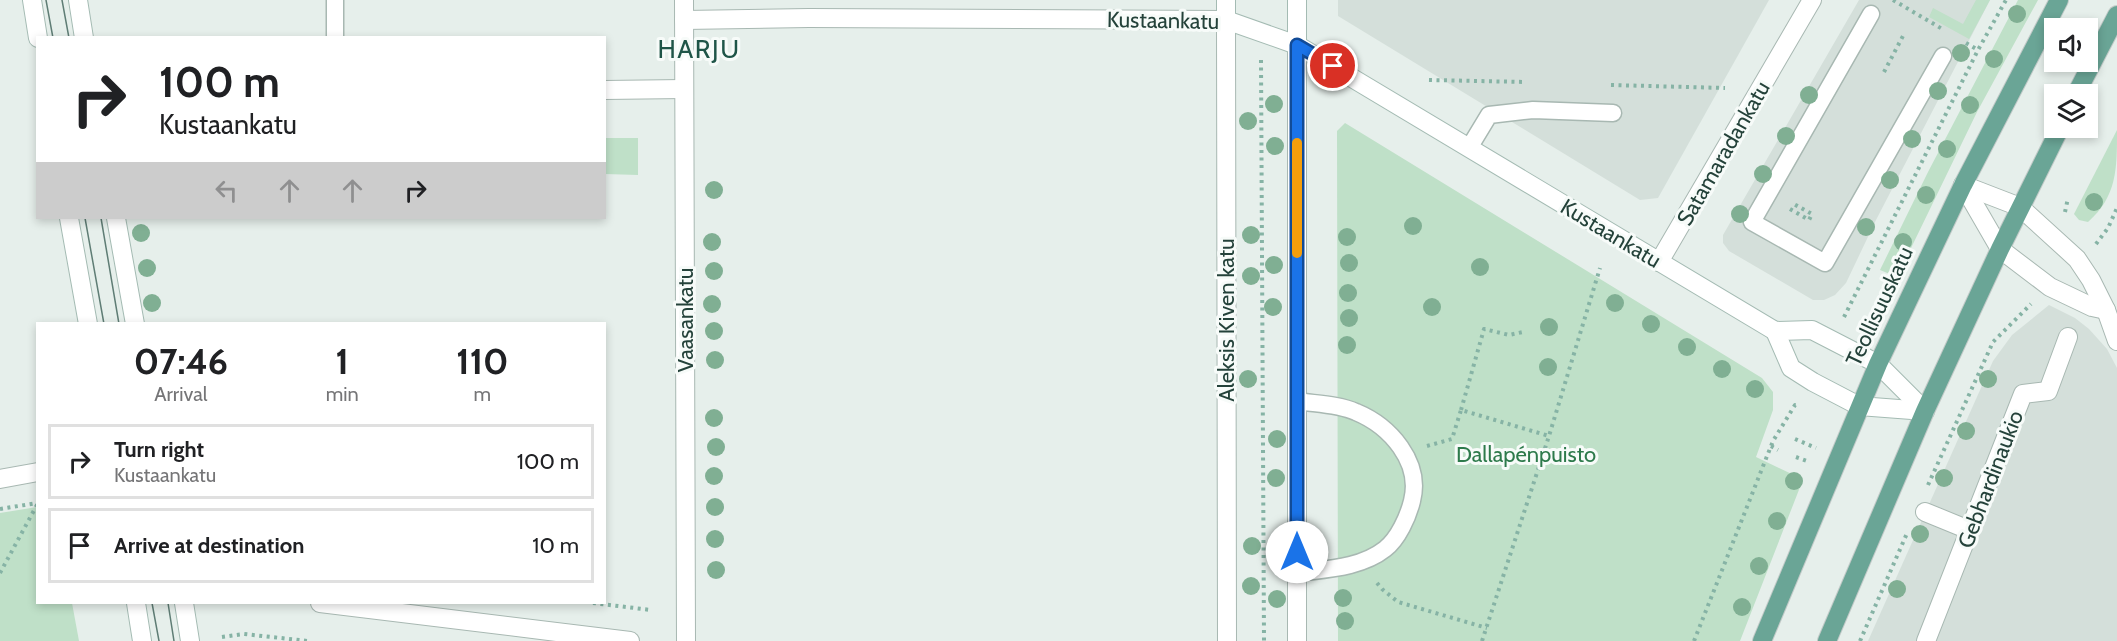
<!DOCTYPE html>
<meta charset="utf-8">
<style>
:root{--surface:#fff;--page:#f6f6f6;--text:#202124;--muted:#757577;--line:#e0e0e0}
body{margin:0;font-family:Cabin,sans-serif;background:var(--page);color:var(--text);height:100vh;display:flex;flex-direction:column;font-size:22px;white-space:nowrap}
*{box-sizing:border-box;margin:0}
p{font-size:20px;color:var(--muted)}
.icon{flex:none;width:33px;height:33px;fill:none;stroke:currentColor;stroke-width:2;stroke-linecap:round;stroke-linejoin:round}
.map{position:relative;flex:1;overflow:hidden}
.panel{position:absolute;left:36px;top:322px;width:570px;height:282px;display:flex;flex-direction:column;background:var(--surface);border-radius:0px;box-shadow:0 3px 9px #0003}
.panel>*{flex:none}
.guide{position:absolute;left:36px;top:36px;width:570px;height:183px;border-radius:0px;box-shadow:0 3px 9px #0003;background:#fff;color:var(--text);overflow:hidden}
.controls{position:absolute;left:2044px;top:18px;display:grid;gap:12px}
.controls a{display:grid;place-items:center;width:54px;height:54px;border-radius:0px;background:var(--surface);box-shadow:0 3px 9px #0003;font-size:30px}
.pin{position:absolute;display:grid;place-items:center;width:51px;height:51px;color:#fff;margin:-26px;border:3px solid #fff;border-radius:50%;box-shadow:0 2px 6px #0007}
.me{position:absolute;width:66px;margin:-33px;rotate:0deg;stroke-linejoin:round;filter:drop-shadow(0 0 4px #0008)}
.turn{display:flex;align-items:center;gap:21px;height:126px;padding:0 24px;font-size:27px}
.turn .icon{width:78px;height:78px;stroke-width:2.5}
.turn b{display:block;font-size:42px;line-height:51px}
.lanes{display:flex;align-items:center;height:57px;padding:0 24px;background:#0003;justify-content:center;gap:30px;direction:ltr}
.lanes .off{opacity:.35}
.eta{display:flex;justify-content:space-evenly;align-items:center;height:102px;text-align:center}
.eta b{font-size:36px;font-weight:700;line-height:42px}
ul{padding:0;list-style:none}
li{display:flex;align-items:center;gap:18px;height:75px;margin:0 12px 9px;padding:0 12px;border:3px solid var(--line);border-radius:0px}
li div{flex:1}
li b{display:block;font-size:22px}
li em{font-style:normal}
.map>svg:first-child{display:block}
</style>
<div class="map">
<svg width="2117" height="641" viewBox="0 0 2117 641">
<rect width="100%" height="100%" fill="#e6efeb"/>
<!-- built -->
<g fill="#d4dfda">
<path d="M1338 0H1769L1658 198 1640 200 1338 16Z"/>
<path d="M1859 0H1990L1876 220 1846 283 1835 295 1824 300H1813L1729 251 1723 243V235Z"/>
<path d="M2049 305 2075 318 2089 329 2107 349 2117 368V641H1868L1993 361 2012 335Z"/>
</g>
<!-- green -->
<g fill="#bfe0c8">
<path d="M1976 0H1990L1969 39 1929 17 1933 8 1963 24Z"/>
<path d="M2018 0H2038L1977 112 1897 277 1880 270 1928 172Z"/>
<path d="M1345 123 1762 378 1773 392V410L1756 457 1796 476 1800 478 1802 482 1740 641H1338L1337 131Z"/>
<path d="M2117 130C2117 169 2117 196 2088 222L2079 220 2074 214Z"/>
<path d="M605 138H638V175L605 174Z"/>
<path d="M37 507 38 603H72L79 641H0V513Z"/>
</g>
<g fill="none" stroke-linecap="round" stroke-linejoin="round">
<!-- service casing -->
<g stroke="#a8b8b2" stroke-width="19">
<g id="service">
<path d="M335 0V38"/>
<path d="M1871 14 1752 222 1825 263 1943 56"/>
<path d="M1469 148 1489 115 1533 110 1613 113"/>
<path d="M1297 401C1316 404 1338 404 1356 412 1390 426 1422 462 1412 501 1408 517 1398 539 1385 549 1361 568 1326 569 1297 573"/>
</g>
</g>
<!-- pedestrian casing -->
<g stroke="#a8b8b2" stroke-width="20">
<g id="pedestrian">
<path d="M1925 512 1969 530"/>
<path d="M1926 641 2023 394 2048 391 2068 337"/>
</g>
</g>
<!-- minor casing -->
<g stroke="#a8b8b2" stroke-width="20">
<g id="minor">
<path d="M684 0 686 641"/>
<path d="M684 20 809 18 1226 20 1227 641"/>
<path d="M604 90 684 89"/>
<path d="M1963 185 2020 207 2077 259 2091 280 2106 310 2117 341"/>
<path d="M1963 185 2000 249 2050 287 2092 307 2106 310"/>
<path d="M1659 262 1812 0"/>
<path d="M0 479 38 472"/>
<path d="M320 603 630 641"/>
<path d="M1297 641V45"/>
</g>
</g>
<!-- secondary casing -->
<g stroke="#a4bbb3" stroke-width="20">
<g id="secondary">
<path d="M32 0 38 38"/>
<path d="M78 0 84 38"/>
<path d="M1226 0V20L1297 45 1775 331 1812 330 1878 364 1925 411"/>
<path d="M1297 0V45"/>
<path d="M69 218 88 324"/>
<path d="M116 218 135 324"/>
<path d="M1775 331 1791 368 1813 382 1859 406 1925 411"/>
<path d="M136 603 142 641"/>
<path d="M184 603 190 641"/>
</g>
</g>
<!-- primary casing -->
<g stroke="#c2cac8" stroke-width="20">
<g id="primary">
<path d="M2076 94 2117 15"/>
<path d="M1762 641 1878 364 1963 185 2059 0"/>
<path d="M1827 641 1925 411 2000 249 2060 128"/>
</g>
</g>
<!-- path -->
<g stroke="#86b3a5" stroke-width="4" stroke-dasharray="3 4.5" stroke-linecap="butt">
<path d="M1893 0 1944 30"/>
<path d="M1966 43 1978 50"/>
<path d="M1261 60 1264 641"/>
<path d="M1884 72 1904 34"/>
<path d="M1429 80 1526 82"/>
<path d="M1611 85 1725 88"/>
<path d="M1790 209 1809 220 1812 214 1792 203"/>
<path d="M2065 212 2068 198"/>
<path d="M2096 244 2108 228 2117 208"/>
<path d="M1844 317 1978 50 2006 0"/>
<path d="M1461 410 1484 329 1509 335 1523 332"/>
<path d="M1795 439 1816 448"/>
<path d="M1427 446 1452 439 1461 410 1549 436"/>
<path d="M1771 446 1778 450"/>
<path d="M1796 457 1810 462"/>
<path d="M1928 485 1993 342 2031 304"/>
<path d="M0 509 37 503"/>
<path d="M0 573 38 503"/>
<path d="M1377 583 1382 589 1398 602 1487 628"/>
<path d="M593 603 651 610"/>
<path d="M222 637 244 634 308 641"/>
<path d="M1482 641 1549 436 1600 268"/>
<path d="M1694 641 1773 441 1795 405H1800"/>
<path d="M1860 641 1908 531"/>
</g>
<!-- service -->
<use href="#service" stroke="#fff" stroke-width="16"/>
<!-- pedestrian -->
<use href="#pedestrian" stroke="#fff" stroke-width="18"/>
<!-- minor -->
<use href="#minor" stroke="#fff" stroke-width="18"/>
<!-- secondary -->
<use href="#secondary" stroke="#fff" stroke-width="18"/>
<!-- primary -->
<use href="#primary" stroke="#6aa596" stroke-width="18"/>
<!-- tram -->
<g stroke="#5f7d75" stroke-width="1.5">
<path d="M46 0 53 38"/>
<path d="M62 0 69 38"/>
<path d="M85 218 104 324"/>
<path d="M101 218 119 324"/>
<path d="M152 603 159 641"/>
<path d="M168 603 174 641"/>
</g>
</g>
<!-- trees -->
<g fill="#80af93">
<circle cx="2017" cy="14" r="9"/>
<circle cx="1961" cy="53" r="9"/>
<circle cx="1994" cy="59" r="9"/>
<circle cx="1938" cy="91" r="9"/>
<circle cx="1809" cy="95" r="9"/>
<circle cx="1274" cy="104" r="9"/>
<circle cx="1970" cy="105" r="9"/>
<circle cx="1248" cy="121" r="9"/>
<circle cx="1786" cy="136" r="9"/>
<circle cx="1912" cy="139" r="9"/>
<circle cx="1275" cy="146" r="9"/>
<circle cx="1947" cy="149" r="9"/>
<circle cx="1763" cy="174" r="9"/>
<circle cx="1890" cy="180" r="9"/>
<circle cx="714" cy="190" r="9"/>
<circle cx="1926" cy="195" r="9"/>
<circle cx="2094" cy="202" r="9"/>
<circle cx="1740" cy="214" r="9"/>
<circle cx="1413" cy="226" r="9"/>
<circle cx="1866" cy="227" r="9"/>
<circle cx="141" cy="233" r="9"/>
<circle cx="1251" cy="235" r="9"/>
<circle cx="1347" cy="237" r="9"/>
<circle cx="712" cy="242" r="9"/>
<circle cx="1903" cy="242" r="9"/>
<circle cx="1349" cy="263" r="9"/>
<circle cx="1274" cy="265" r="9"/>
<circle cx="1480" cy="267" r="9"/>
<circle cx="147" cy="268" r="9"/>
<circle cx="714" cy="271" r="9"/>
<circle cx="1251" cy="276" r="9"/>
<circle cx="1348" cy="293" r="9"/>
<circle cx="152" cy="303" r="9"/>
<circle cx="1615" cy="303" r="9"/>
<circle cx="712" cy="304" r="9"/>
<circle cx="1273" cy="307" r="9"/>
<circle cx="1432" cy="307" r="9"/>
<circle cx="1349" cy="318" r="9"/>
<circle cx="1651" cy="324" r="9"/>
<circle cx="1549" cy="327" r="9"/>
<circle cx="714" cy="331" r="9"/>
<circle cx="1347" cy="345" r="9"/>
<circle cx="1687" cy="347" r="9"/>
<circle cx="715" cy="360" r="9"/>
<circle cx="1548" cy="367" r="9"/>
<circle cx="1722" cy="369" r="9"/>
<circle cx="1248" cy="379" r="9"/>
<circle cx="1988" cy="379" r="9"/>
<circle cx="1755" cy="389" r="9"/>
<circle cx="714" cy="418" r="9"/>
<circle cx="1966" cy="431" r="9"/>
<circle cx="1277" cy="439" r="9"/>
<circle cx="716" cy="447" r="9"/>
<circle cx="714" cy="476" r="9"/>
<circle cx="1276" cy="478" r="9"/>
<circle cx="1944" cy="478" r="9"/>
<circle cx="1794" cy="481" r="9"/>
<circle cx="715" cy="507" r="9"/>
<circle cx="1777" cy="521" r="9"/>
<circle cx="1920" cy="534" r="9"/>
<circle cx="715" cy="539" r="9"/>
<circle cx="1252" cy="546" r="9"/>
<circle cx="1759" cy="566" r="9"/>
<circle cx="716" cy="570" r="9"/>
<circle cx="1251" cy="586" r="9"/>
<circle cx="1897" cy="589" r="9"/>
<circle cx="1343" cy="598" r="9"/>
<circle cx="1277" cy="599" r="9"/>
<circle cx="1742" cy="607" r="9"/>
<circle cx="1345" cy="621" r="9"/>
</g>
<g fill="none" stroke-linecap="round" stroke-linejoin="round">
<!-- route casing -->
<g stroke="#114b97" stroke-width="15">
<path id="route" d="M1297 552V45L1333 66"/>
</g>
<!-- route -->
<use href="#route" stroke="#1a73e8" stroke-width="10"/>
<!-- slow -->
<path stroke="#f59e0b" stroke-width="10" d="M1297 253V143"/>
</g>
<g text-anchor="middle" stroke-width="6" stroke-linejoin="round" paint-order="stroke">
<!-- street labels -->
<g font-size="22" fill="#24423a" stroke="#f7fbf9">
<text transform="translate(1163 20) rotate(1)" y="8">Kustaankatu</text>
<text transform="translate(1723 153) rotate(-60)" y="8">Satamaradankatu</text>
<text transform="translate(1611 233) rotate(31)" y="8">Kustaankatu</text>
<text transform="translate(1879 306) rotate(-65)" y="8">Teollisuuskatu</text>
<text transform="translate(685 320) rotate(-90)" y="8">Vaasankatu</text>
<text transform="translate(1226 320) rotate(-90)" y="8">Aleksis Kiven katu</text>
<text transform="translate(1990 479) rotate(-69)" y="8">Gebhardinaukio</text>
</g>
<!-- park labels -->
<g font-size="22" fill="#2d7a4b" stroke="#f7fbf9">
<text x="1526" y="462">Dallapénpuisto</text>
</g>
<!-- quarter labels -->
<g font-size="26" letter-spacing="1.5" fill="#1f5548" stroke="#f7fbf9">
<text x="699" y="58">HARJU</text>
</g>
</g>
</svg>
<div class="controls">
<a><svg class="icon" aria-label="sound" viewBox="0 0 24 24"><path d="M4 9h4l5-4v14l-5-4H4zM17 9q2 3 0 6"/></svg></a>
<a><svg class="icon" aria-label="layers" viewBox="0 0 24 24"><path d="M12 4l9 5-9 5-9-5zM3 14l9 5 9-5"/></svg></a>
</div>
<div class="pin" style="left:1333px;top:66px;background:#d93025"><svg class="icon" aria-label="arrive" viewBox="0 0 24 24"><path d="M6 21V4h12l-3 4 3 4H6"/></svg></div>
<svg class="me" style="left:1297px;top:552px" viewBox="-20 -20 40 40"><circle r="19" fill="#fff"/><path d="M0-13L10 11 0 6-10 11z" fill="#1a73e8"/></svg>
<div class="guide">
<div class="turn"><svg class="icon" aria-label="right" viewBox="0 0 24 24"><path d="M7 20v-9h11M14 6l5 5-5 5"/></svg><div><b>100 m</b>Kustaankatu</div></div>
<div class="lanes"><svg class="icon off" aria-label="left" viewBox="0 0 24 24"><path d="M17 20v-9H6M10 6l-5 5 5 5"/></svg><svg class="icon off" aria-label="ahead" viewBox="0 0 24 24"><path d="M12 20V5M6 11l6-6 6 6"/></svg><svg class="icon off" aria-label="ahead" viewBox="0 0 24 24"><path d="M12 20V5M6 11l6-6 6 6"/></svg><svg class="icon" aria-label="right" viewBox="0 0 24 24"><path d="M7 20v-9h11M14 6l5 5-5 5"/></svg></div>
</div>
<section class="panel">
<div class="eta">
<div><b>07:46</b><p>Arrival</p></div>
<div><b>1</b><p>min</p></div>
<div><b>110</b><p>m</p></div>
</div>
<ul>
<li><svg class="icon" aria-label="right" viewBox="0 0 24 24"><path d="M7 20v-9h11M14 6l5 5-5 5"/></svg><div><b>Turn right</b><p>Kustaankatu</p></div><em>100 m</em></li>
<li><svg class="icon" aria-label="arrive" viewBox="0 0 24 24"><path d="M6 21V4h12l-3 4 3 4H6"/></svg><div><b>Arrive at destination</b></div><em>10 m</em></li>
</ul>
</section>
</div>
